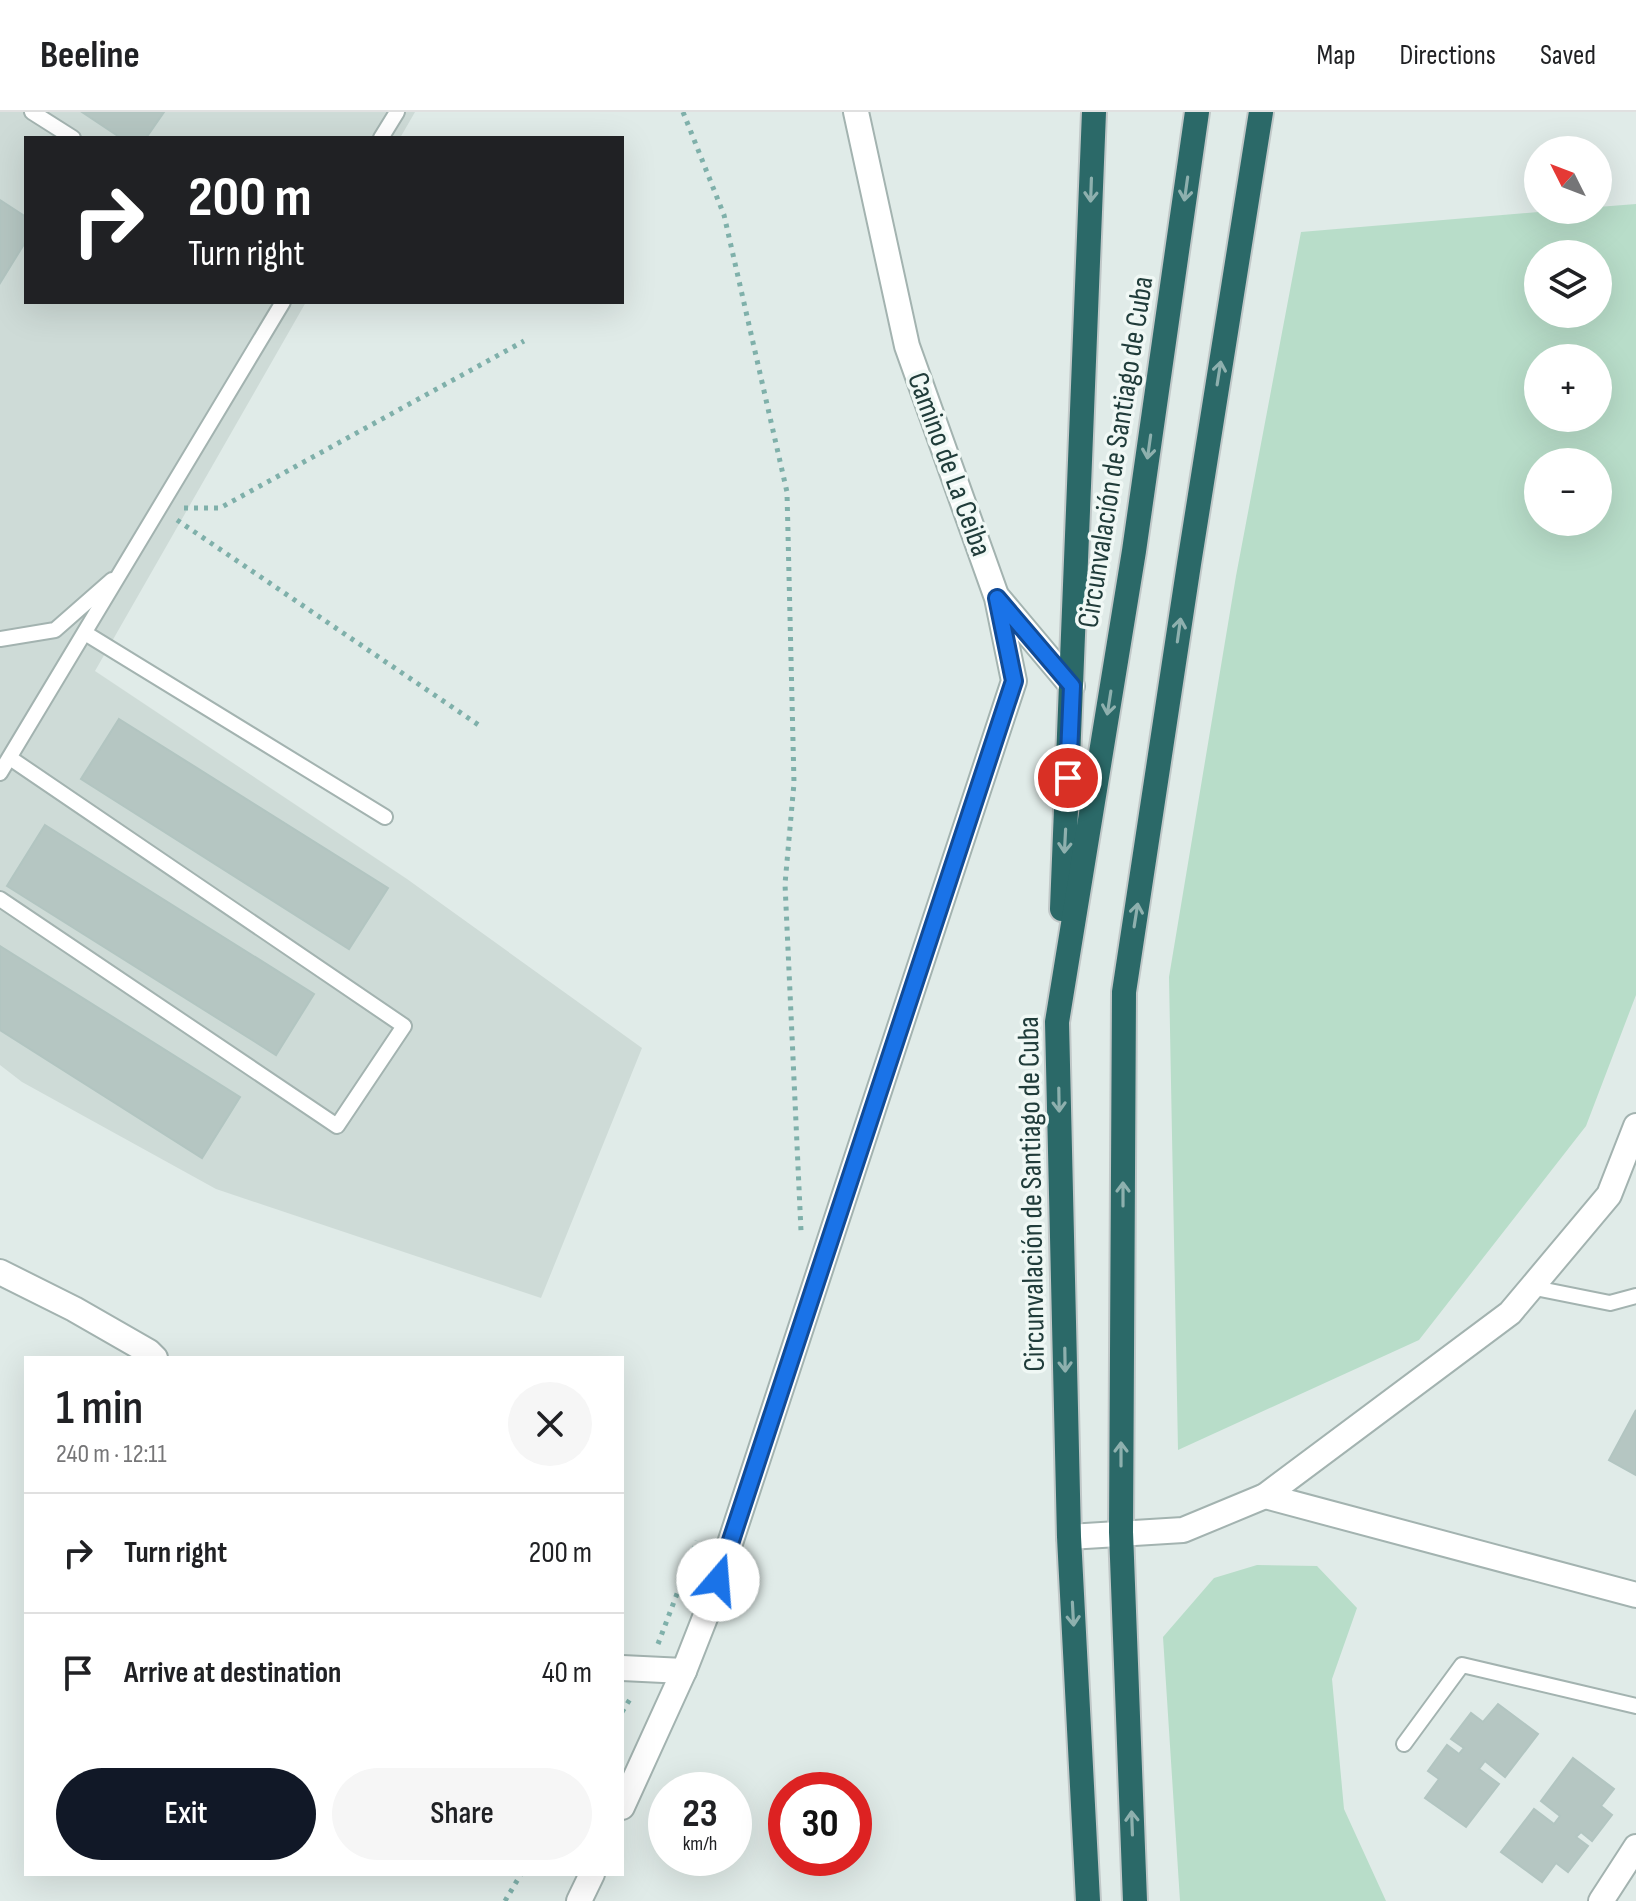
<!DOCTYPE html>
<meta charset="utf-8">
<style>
:root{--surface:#fff;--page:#f6f6f6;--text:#202124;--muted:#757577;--line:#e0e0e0;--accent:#111827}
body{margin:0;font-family:"Sofia Sans Condensed",sans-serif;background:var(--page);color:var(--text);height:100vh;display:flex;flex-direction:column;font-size:30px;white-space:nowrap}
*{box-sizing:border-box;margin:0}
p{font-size:26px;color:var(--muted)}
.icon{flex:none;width:44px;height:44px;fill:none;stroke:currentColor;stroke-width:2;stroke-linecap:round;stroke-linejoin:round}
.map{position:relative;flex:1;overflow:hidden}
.sheet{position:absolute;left:24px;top:1244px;width:600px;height:520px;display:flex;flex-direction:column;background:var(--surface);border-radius:0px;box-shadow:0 8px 32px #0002}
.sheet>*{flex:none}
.hud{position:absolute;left:24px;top:24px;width:600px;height:168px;border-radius:0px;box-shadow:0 8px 32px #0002;background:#202124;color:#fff;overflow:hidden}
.needle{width:52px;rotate:312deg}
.fabs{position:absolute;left:1524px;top:24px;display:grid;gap:16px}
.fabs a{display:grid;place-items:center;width:88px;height:88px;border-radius:50%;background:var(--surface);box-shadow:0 8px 32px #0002;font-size:40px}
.speed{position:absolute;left:648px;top:1660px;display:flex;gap:16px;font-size:40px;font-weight:700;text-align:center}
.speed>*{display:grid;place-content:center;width:104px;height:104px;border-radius:50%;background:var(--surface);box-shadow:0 8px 32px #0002;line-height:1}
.speed small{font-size:20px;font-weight:400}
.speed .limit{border:12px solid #d22;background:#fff;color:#111}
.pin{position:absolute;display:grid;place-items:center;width:68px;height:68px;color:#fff;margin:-34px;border:4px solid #fff;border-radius:50%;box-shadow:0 2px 8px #0007}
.me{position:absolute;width:88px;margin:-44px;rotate:18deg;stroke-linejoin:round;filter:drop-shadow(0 0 6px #0008)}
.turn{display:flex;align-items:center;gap:28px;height:168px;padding:0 32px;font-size:36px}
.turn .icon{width:104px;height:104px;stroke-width:2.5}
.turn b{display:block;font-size:56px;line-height:68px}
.round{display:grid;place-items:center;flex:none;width:84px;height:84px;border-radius:42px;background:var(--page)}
.overview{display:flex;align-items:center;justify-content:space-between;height:136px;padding:0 32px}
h1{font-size:48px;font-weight:600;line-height:60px}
.action{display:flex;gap:16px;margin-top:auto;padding:16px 32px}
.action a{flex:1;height:92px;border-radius:48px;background:var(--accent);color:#fff;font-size:32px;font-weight:600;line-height:92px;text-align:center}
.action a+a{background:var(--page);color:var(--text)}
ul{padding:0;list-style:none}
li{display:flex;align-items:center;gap:24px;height:120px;padding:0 32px;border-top:2px solid var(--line)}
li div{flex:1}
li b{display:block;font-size:30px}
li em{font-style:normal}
header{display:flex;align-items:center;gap:48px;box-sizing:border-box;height:112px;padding:0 40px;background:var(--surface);border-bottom:2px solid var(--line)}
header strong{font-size:38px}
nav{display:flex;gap:44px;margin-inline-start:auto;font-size:28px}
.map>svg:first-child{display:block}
</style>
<header>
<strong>Beeline</strong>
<nav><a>Map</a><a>Directions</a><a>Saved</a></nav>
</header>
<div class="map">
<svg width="1636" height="1789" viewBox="0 0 1636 1789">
<rect width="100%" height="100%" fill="#e0ebe8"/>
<!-- built -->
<path fill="#cedbd7" d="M0 0H415L400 26H26V190H306L95 559 407 767 642 936 541 1186 216 1077 22 970 0 953Z"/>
<!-- green -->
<g fill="#b8ddc9" fill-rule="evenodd">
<path d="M1636 92V883L1586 1014 1419 1228 1178 1338 1169 865 1236 464 1301 120 1561 98H1598V95ZM1538 142H1598V202H1538ZM1538 246H1598V306H1538ZM1538 350H1598V410H1538Z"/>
<path d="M1257 1453 1317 1454 1357 1496 1332 1567 1344 1697 1386 1789H1180L1163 1525 1214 1466Z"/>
</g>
<!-- building -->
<g fill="#b5c6c2" stroke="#b2c5c1" stroke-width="2">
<path d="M82 0H164L146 26H121Z"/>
<path d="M0 88 26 105V129L0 171Z"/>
<path d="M119 607 388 776 349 837 81 667Z"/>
<path d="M45 713 314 882 276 943 7 774Z"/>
<path d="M0 834 240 985 202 1046 0 918Z"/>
<path d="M1636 1298V1363L1609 1348Z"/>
<path d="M1498 1592 1538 1622 1505 1665 1485 1649 1479 1657 1499 1672 1466 1715 1425 1686 1439 1667 1428 1659 1447 1633 1459 1642 1464 1636 1451 1627 1471 1601 1483 1610Z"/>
<path d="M1573 1646 1614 1677 1601 1694 1612 1703 1592 1729 1581 1720 1576 1725 1588 1734 1568 1760 1556 1751 1542 1770 1501 1740 1534 1697 1554 1712 1560 1704 1541 1689Z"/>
</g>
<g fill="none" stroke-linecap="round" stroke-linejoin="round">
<!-- lane casing -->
<g stroke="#a3b3b0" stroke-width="18">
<g id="lane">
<path d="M32 0 73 26"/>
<path d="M381 26 397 0"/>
<path d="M85 521 385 705"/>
<path d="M0 527 55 518 112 468"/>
<path d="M0 661 283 190"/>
<path d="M0 787 337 1014 404 914 10 646"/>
<path d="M1530 1175 1610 1191 1636 1184"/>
<path d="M1404 1632 1462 1553 1636 1594"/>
</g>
</g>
<!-- street casing -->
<g stroke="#a3b3b0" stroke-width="28">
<g id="street">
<path d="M999 487 1072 574"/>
<path d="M0 1160 74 1197 149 1240 155 1246"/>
<path d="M1265 1384 1636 1483"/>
<path d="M1069 1425 1183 1418 1265 1384 1510 1201 1609 1083 1636 1014"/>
<path d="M622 1556 684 1559"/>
<path d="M622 1695 684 1559 708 1498 1014 569 997 486 907 234 856 0"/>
<path d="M579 1789 592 1762"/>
<path d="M1601 1789 1636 1735"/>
</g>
</g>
<!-- highway casing -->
<g stroke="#c1c8c8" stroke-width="28">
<g id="highway">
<path d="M1062 797 1094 0"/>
<path d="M1088 1789 1069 1425 1057 910 1134 439 1197 0"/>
<path d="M1135 1789 1121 1420 1124 880 1189 452 1261 0"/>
</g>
</g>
<!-- path -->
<g stroke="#7fb0aa" stroke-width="5" stroke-dasharray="4 6" stroke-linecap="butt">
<path d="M683 0 724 103 787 380 794 671 785 772 801 1119"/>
<path d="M184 396H220L524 229"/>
<path d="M177 408 480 614"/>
<path d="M658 1532 697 1429"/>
<path d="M622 1600 632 1584"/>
<path d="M505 1789 521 1762"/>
</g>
<!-- lane -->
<use href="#lane" stroke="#fff" stroke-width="14"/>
<!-- street -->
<use href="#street" stroke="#fff" stroke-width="24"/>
<!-- highway -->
<use href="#highway" stroke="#2b6968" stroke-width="24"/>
</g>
<!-- one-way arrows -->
<defs><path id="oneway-shaft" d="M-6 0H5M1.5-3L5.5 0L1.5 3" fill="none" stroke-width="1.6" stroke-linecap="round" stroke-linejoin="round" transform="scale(2)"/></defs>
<g stroke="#8eb0ae">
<use href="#oneway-shaft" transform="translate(1186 77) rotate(98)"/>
<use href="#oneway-shaft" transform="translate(1091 78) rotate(92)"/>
<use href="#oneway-shaft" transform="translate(1219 261) rotate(-81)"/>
<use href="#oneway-shaft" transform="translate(1149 335) rotate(98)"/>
<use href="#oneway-shaft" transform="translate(1179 518) rotate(-82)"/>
<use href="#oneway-shaft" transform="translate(1109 591) rotate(99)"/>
<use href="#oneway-shaft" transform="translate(1065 729) rotate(93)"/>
<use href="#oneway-shaft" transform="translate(1136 803) rotate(-81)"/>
<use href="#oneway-shaft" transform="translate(1059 988) rotate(89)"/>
<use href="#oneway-shaft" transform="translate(1123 1082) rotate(-90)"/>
<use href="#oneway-shaft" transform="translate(1065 1248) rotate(89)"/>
<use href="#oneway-shaft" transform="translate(1121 1342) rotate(-90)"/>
<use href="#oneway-shaft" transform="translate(1073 1502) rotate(87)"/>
<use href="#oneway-shaft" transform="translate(1132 1711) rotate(-92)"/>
</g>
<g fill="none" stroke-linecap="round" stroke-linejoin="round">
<!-- route casing -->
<g stroke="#114b97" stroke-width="20">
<path id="route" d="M718 1468 1014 569 997 486 1072 574 1068 666"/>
</g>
<!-- route -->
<use href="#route" stroke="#1a73e8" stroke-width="14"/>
</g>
<g text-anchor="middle" stroke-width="7" stroke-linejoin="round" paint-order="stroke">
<!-- street labels -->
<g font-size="30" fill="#203c3a" stroke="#f0f8f5">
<text transform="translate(1115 340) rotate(-81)" y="10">Circunvalación de Santiago de Cuba</text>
<text transform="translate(950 352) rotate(70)" y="10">Camino de La Ceiba</text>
<text transform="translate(1031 1082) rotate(-91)" y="10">Circunvalación de Santiago de Cuba</text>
</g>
</g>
</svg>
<div class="fabs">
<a><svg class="needle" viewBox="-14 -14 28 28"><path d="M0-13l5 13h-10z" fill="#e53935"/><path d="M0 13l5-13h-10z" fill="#757577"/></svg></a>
<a><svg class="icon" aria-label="layers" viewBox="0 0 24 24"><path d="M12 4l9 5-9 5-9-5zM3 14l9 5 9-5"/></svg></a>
<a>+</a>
<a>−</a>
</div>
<div class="speed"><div>23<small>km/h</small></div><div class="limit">30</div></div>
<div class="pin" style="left:1068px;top:666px;background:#d93025"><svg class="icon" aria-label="arrive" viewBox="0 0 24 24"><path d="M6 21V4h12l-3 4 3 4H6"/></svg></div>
<svg class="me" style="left:718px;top:1468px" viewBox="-20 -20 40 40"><circle r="19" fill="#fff"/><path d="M0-13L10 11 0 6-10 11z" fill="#1a73e8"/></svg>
<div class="hud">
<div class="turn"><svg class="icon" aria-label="right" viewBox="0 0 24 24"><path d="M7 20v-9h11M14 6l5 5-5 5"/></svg><div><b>200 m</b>Turn right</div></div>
</div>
<section class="sheet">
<div class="overview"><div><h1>1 min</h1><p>240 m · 12:11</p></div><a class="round"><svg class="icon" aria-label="close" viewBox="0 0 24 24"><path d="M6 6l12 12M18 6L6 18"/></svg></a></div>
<ul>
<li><svg class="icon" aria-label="right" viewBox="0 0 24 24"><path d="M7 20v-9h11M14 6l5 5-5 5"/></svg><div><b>Turn right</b></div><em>200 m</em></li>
<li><svg class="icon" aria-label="arrive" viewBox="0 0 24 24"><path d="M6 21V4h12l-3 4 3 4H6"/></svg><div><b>Arrive at destination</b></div><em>40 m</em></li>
</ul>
<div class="action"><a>Exit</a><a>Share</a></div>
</section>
</div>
